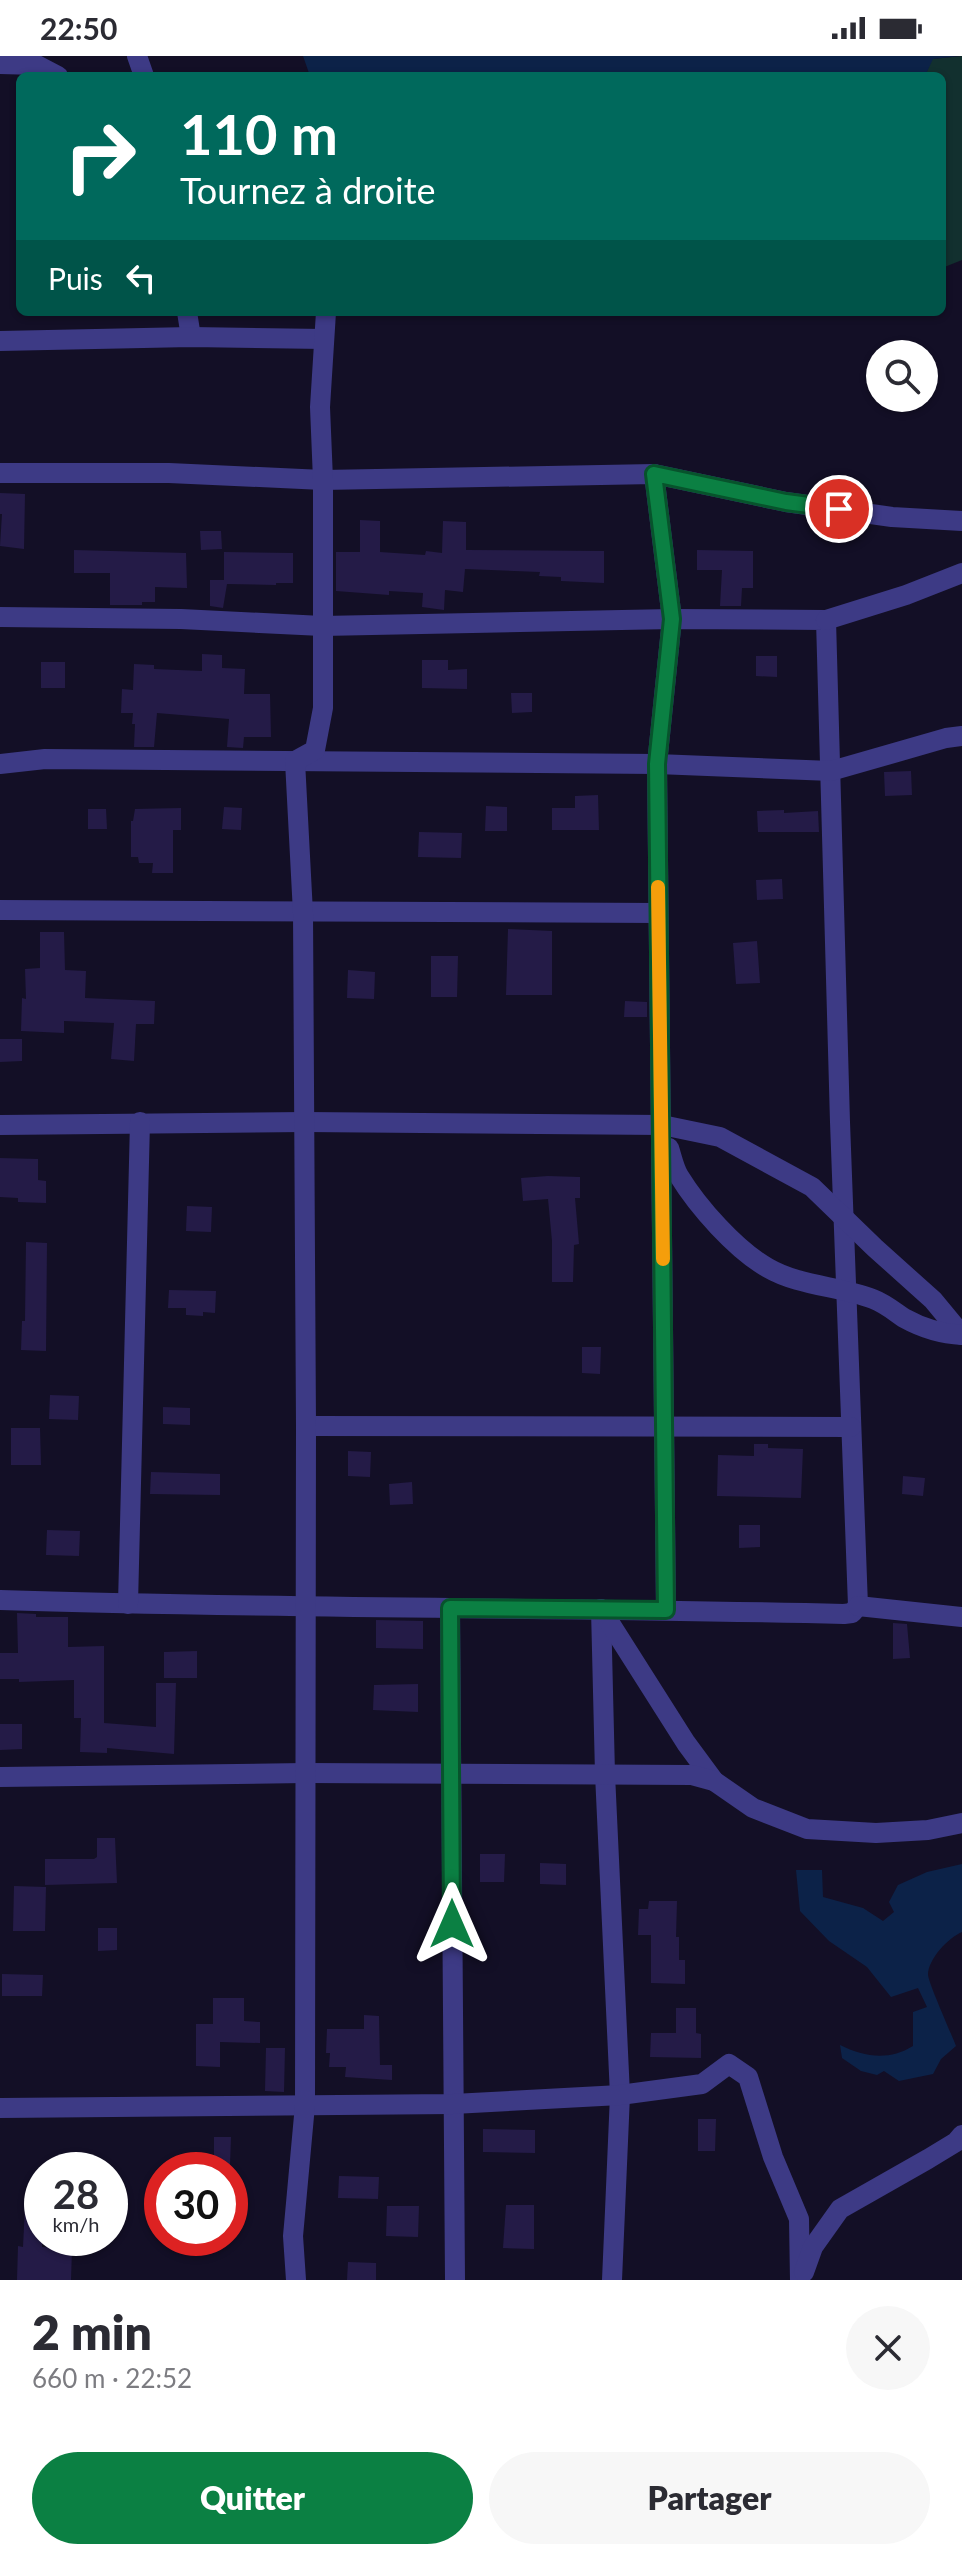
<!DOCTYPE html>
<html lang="fr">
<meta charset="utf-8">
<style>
:root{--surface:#fff;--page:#f7f7f7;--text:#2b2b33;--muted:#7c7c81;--accent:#0b8043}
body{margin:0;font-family:Lato,sans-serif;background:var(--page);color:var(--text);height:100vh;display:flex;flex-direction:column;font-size:30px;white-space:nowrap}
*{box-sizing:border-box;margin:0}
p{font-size:26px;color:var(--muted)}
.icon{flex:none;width:44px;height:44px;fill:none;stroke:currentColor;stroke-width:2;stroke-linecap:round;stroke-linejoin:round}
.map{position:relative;height:2224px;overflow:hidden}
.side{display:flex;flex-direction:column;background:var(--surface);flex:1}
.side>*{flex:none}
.banner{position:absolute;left:16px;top:16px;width:930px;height:244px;border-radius:12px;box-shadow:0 2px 6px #0004;background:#00695c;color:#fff;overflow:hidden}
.fabs{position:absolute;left:866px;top:284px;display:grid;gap:16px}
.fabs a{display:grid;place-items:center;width:72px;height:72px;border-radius:50%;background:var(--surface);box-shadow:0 2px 6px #0004;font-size:40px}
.speed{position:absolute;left:24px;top:2096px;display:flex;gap:16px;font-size:40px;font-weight:700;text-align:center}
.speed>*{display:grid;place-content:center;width:104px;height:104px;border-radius:50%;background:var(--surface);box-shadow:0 2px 6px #0004;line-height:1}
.speed small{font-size:20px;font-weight:400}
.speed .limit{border:12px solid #d22;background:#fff;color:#111}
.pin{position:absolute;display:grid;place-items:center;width:68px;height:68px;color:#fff;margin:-34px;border:4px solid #fff;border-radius:50%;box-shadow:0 2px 8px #0007}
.me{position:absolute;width:88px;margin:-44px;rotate:0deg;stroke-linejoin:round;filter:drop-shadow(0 0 6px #0008)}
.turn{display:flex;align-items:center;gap:28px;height:168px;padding:0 32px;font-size:36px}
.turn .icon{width:104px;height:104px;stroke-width:2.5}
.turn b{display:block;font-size:56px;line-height:68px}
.then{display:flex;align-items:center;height:76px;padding:0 32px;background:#0003;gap:16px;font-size:30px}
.round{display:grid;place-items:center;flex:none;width:84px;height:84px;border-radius:42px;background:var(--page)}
.summary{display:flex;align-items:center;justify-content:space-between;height:136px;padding:0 32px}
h1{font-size:48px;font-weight:800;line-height:60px}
.action{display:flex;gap:16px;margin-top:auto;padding:16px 32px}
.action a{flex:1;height:92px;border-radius:48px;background:var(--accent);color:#fff;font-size:32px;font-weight:800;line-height:92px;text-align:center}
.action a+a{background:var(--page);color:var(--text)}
.status{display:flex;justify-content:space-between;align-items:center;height:56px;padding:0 40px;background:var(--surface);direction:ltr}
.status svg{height:22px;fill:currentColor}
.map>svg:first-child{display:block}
</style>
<div class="status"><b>22:50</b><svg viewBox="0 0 49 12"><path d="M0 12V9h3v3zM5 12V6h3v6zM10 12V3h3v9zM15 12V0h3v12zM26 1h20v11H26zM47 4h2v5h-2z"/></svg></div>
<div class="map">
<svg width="962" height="2224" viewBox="0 0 962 2224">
<rect width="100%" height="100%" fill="#130f26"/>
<!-- green -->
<path fill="#12302f" d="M962 0V204L942 212V20H925L932 3Z"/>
<!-- water -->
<g fill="#0c2248">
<path d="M303 0H959L933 3 925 20H310Z"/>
<path d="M962 1808V1876C948 1882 928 1903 928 1919 929 1928 951 1977 956 1990L941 2003 933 2018 899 2025 884 2015 877 2019 861 2015 842 2002 840 1989C864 2001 889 2005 913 1990V1956L927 1951 918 1932 891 1941 867 1911 829 1885 800 1855 796 1814H822L823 1841 863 1852 883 1865 894 1856 889 1846 898 1829 927 1816Z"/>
</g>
<!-- building -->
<g fill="#241b47">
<path d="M0 437 25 438 24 493 0 490 2 458H0Z"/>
<path d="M360 464 380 465V496L425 499 426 495 442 497 443 465 466 466V494L604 495V527L561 525V521L539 520 540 516 465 513 463 536 445 534 444 554 422 551 423 537 389 535V539L336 535V496H360Z"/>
<path d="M200 475H221L222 493 201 494Z"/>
<path d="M74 494 186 497 187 532 155 531V546H142V549H110V517H74Z"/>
<path d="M697 494 753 495V532H742L741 550H720L722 514H697Z"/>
<path d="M224 496 293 497V527H276V529L227 528 223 552 210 550V524H224Z"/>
<path d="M202 598 222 599V612L245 613 244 638H270L271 681H244L243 692 227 691 229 663 157 657 154 691H134L135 668H132L133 657H121L122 633 133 634 134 608 154 609V613L202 615Z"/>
<path d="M756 600H777V621L756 620Z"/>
<path d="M422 604H448V614L467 613V633L422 632Z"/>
<rect x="41" y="606" width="24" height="26"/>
<path d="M511 637H532V656L512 657Z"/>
<path d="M911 715 912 739 885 740 884 716Z"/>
<path d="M598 739 599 774H552V752H575V740Z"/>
<path d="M486 750 507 751V775H485Z"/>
<path d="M224 751 242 752 241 774 222 773Z"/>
<path d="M181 752V774H173V817H152L153 807H139L138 801H131V765H133L135 753Z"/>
<path d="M88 753H106L107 773H88Z"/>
<path d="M784 754V757L818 755 819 776H758L757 755Z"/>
<path d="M419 776 462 777 461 802 418 801Z"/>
<path d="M782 823 783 843 757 844 756 824Z"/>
<path d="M508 873 552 875V939H506Z"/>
<path d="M40 876H64L65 914 86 915 85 942 155 945 154 968H136L134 1005 111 1003 114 967 64 965V977L21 975 22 942 26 943 25 913 40 912Z"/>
<path d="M757 885 760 927 736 928 733 887Z"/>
<path d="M431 900H458L457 941H431Z"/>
<path d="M348 914 375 916 374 943 347 942Z"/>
<path d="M625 945 647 946V961H624Z"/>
<path d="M0 983H22V1005L0 1006Z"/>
<path d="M0 1102 38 1103V1124L46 1125V1147L18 1146V1142L0 1141Z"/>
<path d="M548 1120 580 1121V1142H575L579 1188 574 1189 573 1226H552V1185L548 1143 523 1145 521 1122Z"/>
<path d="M187 1150 212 1151 211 1176 186 1175Z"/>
<path d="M26 1186 47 1187 46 1295 21 1294 22 1265H25Z"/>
<path d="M169 1234 216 1235 215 1257 203 1256V1260L186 1259V1252H168Z"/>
<path d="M582 1291H601L600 1318 582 1317Z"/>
<path d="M50 1339 79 1340 78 1364 49 1363Z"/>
<path d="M163 1351 190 1352V1369L163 1368Z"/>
<path d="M11 1372H40L41 1409H11Z"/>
<path d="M754 1388H768V1392L803 1393 801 1442 717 1440 718 1399 754 1400Z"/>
<path d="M348 1395 371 1396 370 1421 348 1420Z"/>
<path d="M151 1416 220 1418V1439L150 1438Z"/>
<path d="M903 1420 925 1422 923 1440 902 1438Z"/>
<path d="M412 1426 413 1448 390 1449 389 1428Z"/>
<path d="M739 1469H760V1491L739 1492Z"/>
<path d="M47 1474 80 1475 79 1500 46 1499Z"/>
<path d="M17 1557 36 1558V1561H68V1591L104 1590V1667L156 1671V1627H176L174 1698 107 1692V1697L80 1696 81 1662H74V1624L19 1626V1623H0V1597H18Z"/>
<path d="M376 1564 423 1565V1593L376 1592Z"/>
<path d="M893 1567 907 1568 910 1602 893 1603Z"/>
<path d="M197 1595V1622H164V1596Z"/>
<path d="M418 1628V1656L373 1654 374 1629Z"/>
<path d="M0 1668H22V1693L0 1694Z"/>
<path d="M97 1782H115L117 1827 45 1829V1803H94L97 1801Z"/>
<path d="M480 1798H505L504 1826H480Z"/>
<path d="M540 1807 566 1808V1829L540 1828Z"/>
<path d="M14 1830 46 1831 45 1875H13Z"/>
<path d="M649 1845H677L676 1881H679V1904H685V1928L651 1927V1879H638L639 1853H648Z"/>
<path d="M98 1872H117V1894L98 1895Z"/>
<path d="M2 1918 43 1919 42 1940H2Z"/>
<path d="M213 1942H244V1965L260 1966V1987L220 1986V2011L196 2010V1968H213Z"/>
<path d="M676 1952H696V1977L701 1978V2002L650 2001 651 1977H676Z"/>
<path d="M364 1959 379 1960 380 2009H392V2024L345 2021 346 2011H329L330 1997H326L327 1973H364Z"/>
<path d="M266 1992H285L284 2036 265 2035Z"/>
<path d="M698 2063H716L715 2095H698Z"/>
<path d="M483 2073 535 2074V2097L483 2096Z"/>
<path d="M214 2081H231L230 2109H214Z"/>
<path d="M339 2120 379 2121 378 2143 338 2142Z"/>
<path d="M506 2149H534V2193L503 2192Z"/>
<path d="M25 2150 42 2151V2191L72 2193 71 2224H17L18 2190 23 2191Z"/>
<path d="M387 2150H419L418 2181 386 2180Z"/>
<path d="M348 2206 376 2207V2224H347Z"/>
</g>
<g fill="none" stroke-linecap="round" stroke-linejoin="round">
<!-- minor -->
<g stroke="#3d3a85" stroke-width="20">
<path d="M137 0 144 20"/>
<path d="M0 8 37 9 58 20"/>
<path d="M187 256 191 281"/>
<path d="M0 285 191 281 324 283"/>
<path d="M0 417H169L323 424 654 418 786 446 892 461 962 465"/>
<path d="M654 418 672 563 657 708 666 1554"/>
<path d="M0 561 181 563 322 570 672 563 826 564 840 1066 858 1550 852 1557 844 1558C563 1551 281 1553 0 1544"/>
<path d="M826 564 906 539 962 517"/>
<path d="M0 708 45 703 657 708 831 715 946 682 962 680"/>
<path d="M0 854 658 857"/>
<path d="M0 1069 305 1066 662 1069 720 1081 812 1131 875 1192 933 1244 962 1279"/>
<path d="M669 1092C672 1101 674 1112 679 1120 698 1151 736 1194 768 1212 799 1230 839 1230 873 1243 884 1247 894 1255 904 1262 922 1272 942 1278 962 1279"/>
<path d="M306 1370 851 1371"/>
<path d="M128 1548 140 1066"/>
<path d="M858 1550 962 1561"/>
<path d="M450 1552 455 2224"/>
<path d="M601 1553 605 1718 620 2039 612 2224"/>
<path d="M601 1553 686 1687 714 1725"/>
<path d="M0 1721 305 1717 692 1719 714 1725 753 1752 807 1773 876 1777 928 1774 962 1767"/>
<path d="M0 2052 453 2048 620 2039 702 2028 729 2008 748 2021 773 2101 799 2163 800 2224"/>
<path d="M804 2216 813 2191 840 2153 928 2103 956 2086 962 2079"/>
<path d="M296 2224 293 2180 305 2049 306 1370 303 857 295 705 315 694 323 652V424L320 351 326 256"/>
</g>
</g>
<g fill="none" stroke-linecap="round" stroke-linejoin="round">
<!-- route casing -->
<g stroke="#07532c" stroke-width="20">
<path id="route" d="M452 1868 450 1552 666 1554 657 708 672 563 654 418 786 446 839 453"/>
</g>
<!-- route -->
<use href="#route" stroke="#0b8043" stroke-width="14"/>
<!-- slow -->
<path stroke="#f59e0b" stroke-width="14" d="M658 831 663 1203"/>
</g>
</svg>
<div class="fabs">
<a><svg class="icon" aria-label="search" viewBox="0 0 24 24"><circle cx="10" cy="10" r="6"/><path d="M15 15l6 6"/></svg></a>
</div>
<div class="speed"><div>28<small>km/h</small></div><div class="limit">30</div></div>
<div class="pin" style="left:839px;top:453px;background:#d93025"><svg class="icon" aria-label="arrive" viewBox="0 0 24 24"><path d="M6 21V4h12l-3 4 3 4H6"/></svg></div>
<svg class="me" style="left:452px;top:1868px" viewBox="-20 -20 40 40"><path d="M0-17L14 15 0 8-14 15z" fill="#0b8043" stroke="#fff" stroke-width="4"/></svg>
<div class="banner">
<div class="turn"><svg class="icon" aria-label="right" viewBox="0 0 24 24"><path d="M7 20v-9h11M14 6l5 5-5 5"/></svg><div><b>110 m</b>Tournez à droite</div></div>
<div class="then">Puis<svg class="icon" aria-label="left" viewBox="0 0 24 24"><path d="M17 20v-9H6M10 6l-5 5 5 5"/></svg></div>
</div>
</div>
<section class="side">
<div class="summary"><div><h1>2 min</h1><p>660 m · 22:52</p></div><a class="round"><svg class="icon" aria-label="close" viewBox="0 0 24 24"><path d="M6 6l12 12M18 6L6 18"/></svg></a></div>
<div class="action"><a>Quitter</a><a>Partager</a></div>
</section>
